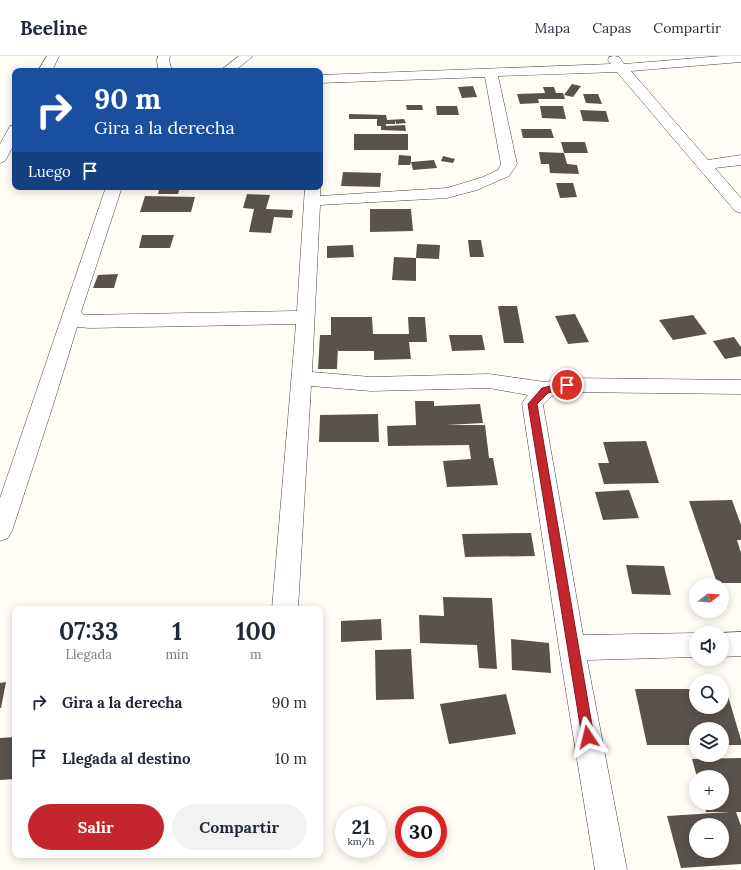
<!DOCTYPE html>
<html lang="es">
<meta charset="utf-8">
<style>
:root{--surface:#fff;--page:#f2f2f3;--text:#1f2937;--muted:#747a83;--line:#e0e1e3;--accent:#c4262e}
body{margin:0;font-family:Lora,serif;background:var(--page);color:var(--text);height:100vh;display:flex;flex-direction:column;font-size:15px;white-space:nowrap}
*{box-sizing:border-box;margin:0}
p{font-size:13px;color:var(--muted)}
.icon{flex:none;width:22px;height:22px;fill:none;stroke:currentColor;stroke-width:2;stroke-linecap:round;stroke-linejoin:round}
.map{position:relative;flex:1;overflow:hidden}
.side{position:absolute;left:12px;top:550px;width:311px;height:252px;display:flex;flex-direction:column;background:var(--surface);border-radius:8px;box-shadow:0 2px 10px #0003}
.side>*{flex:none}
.banner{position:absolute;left:12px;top:12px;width:311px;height:122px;border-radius:8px;box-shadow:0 2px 10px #0003;background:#1a4fa0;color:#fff;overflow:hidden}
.needle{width:26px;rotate:73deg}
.buttons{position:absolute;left:689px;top:522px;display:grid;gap:8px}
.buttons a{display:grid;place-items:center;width:40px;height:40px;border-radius:50%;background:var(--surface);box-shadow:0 2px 10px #0003;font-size:20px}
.speed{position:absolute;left:335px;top:750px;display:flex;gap:8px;font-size:20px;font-weight:700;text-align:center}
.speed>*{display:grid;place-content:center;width:52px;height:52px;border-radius:50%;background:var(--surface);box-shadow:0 2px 10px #0003;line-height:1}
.speed small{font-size:10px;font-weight:400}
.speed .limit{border:6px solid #d22;background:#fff;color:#111}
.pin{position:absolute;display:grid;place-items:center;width:34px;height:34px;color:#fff;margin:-17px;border:2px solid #fff;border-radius:50%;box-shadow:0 1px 4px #0007}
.me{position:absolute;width:44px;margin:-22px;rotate:350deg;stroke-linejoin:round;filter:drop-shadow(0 0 3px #0008)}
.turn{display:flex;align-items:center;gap:14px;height:84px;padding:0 16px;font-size:18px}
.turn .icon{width:52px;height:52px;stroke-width:2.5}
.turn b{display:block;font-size:28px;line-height:34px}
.then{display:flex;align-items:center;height:38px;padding:0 16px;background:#0003;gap:8px;font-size:15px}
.eta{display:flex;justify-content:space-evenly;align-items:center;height:68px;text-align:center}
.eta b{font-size:24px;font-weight:700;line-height:28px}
.primary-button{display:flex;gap:8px;margin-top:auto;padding:8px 16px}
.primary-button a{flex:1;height:46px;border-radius:24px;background:var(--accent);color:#fff;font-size:16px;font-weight:700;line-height:46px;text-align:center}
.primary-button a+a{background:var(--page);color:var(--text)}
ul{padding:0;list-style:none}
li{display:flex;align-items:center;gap:12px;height:56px;padding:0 16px}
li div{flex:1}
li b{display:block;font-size:15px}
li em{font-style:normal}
header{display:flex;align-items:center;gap:24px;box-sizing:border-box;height:56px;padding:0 20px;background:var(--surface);border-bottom:1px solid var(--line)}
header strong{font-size:19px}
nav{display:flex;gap:22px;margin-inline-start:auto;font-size:14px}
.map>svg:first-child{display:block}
</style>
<header>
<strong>Beeline</strong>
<nav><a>Mapa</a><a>Capas</a><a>Compartir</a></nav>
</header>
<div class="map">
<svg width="741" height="814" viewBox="0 0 741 814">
<rect width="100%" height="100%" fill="#fffdf5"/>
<!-- building -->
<g fill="#5a524d" fill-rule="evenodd">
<path d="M572 28 581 30 573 41 564 39Z"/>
<path d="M473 30 477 41 462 42 458 31Z"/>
<path d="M543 31H554L556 37H563L565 43H538L539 47 520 48 517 38 545 37Z"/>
<path d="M583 38H598L602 48 586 47Z"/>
<path d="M406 49H422L423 54H407Z"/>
<path d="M436 50H457L459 59H437Z"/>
<path d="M540 50H563L566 63 542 62Z"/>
<path d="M580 54 606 55 609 66 583 65Z"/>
<path d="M349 58 386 59 387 64 404 63 406 67 396 68 395 64V68H386V70L405 69 406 75 381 74V70H377V63H349Z"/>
<path d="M521 73H551L554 82H523Z"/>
<rect x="354" y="78" width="54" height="16"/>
<path d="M561 86H585L588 97H564Z"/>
<path d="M539 96 564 97 567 108 577 109 579 118 550 117 549 108H541Z"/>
<path d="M399 99 411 100V106L434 104 437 112 413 114 411 106 410 109H398Z"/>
<path d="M443 100 455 103 453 107 441 105Z"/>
<path d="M343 116 381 117 380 131 341 130Z"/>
<path d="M556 127H573L577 141 560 142Z"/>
<path d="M160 131H180L178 138H158Z"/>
<path d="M247 138 270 139 266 153 293 154 292 162 274 161 271 177 249 176 254 153 243 152Z"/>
<path d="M145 140 195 141 191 156H140Z"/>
<path d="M370 153H411L413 175 370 176Z"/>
<path d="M142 179H174L170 192H139Z"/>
<path d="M468 184H481L484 201H470Z"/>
<path d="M417 188 440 189 439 203 416 202Z"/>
<path d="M353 189 354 201 327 202V190Z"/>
<path d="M394 201 416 202V225L392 224Z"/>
<path d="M118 218 114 232H93L98 219Z"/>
<path d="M498 250H517L524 287H504Z"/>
<path d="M575 258 589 286 568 288 555 260Z"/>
<path d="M693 259 707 278 673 284 659 264Z"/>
<path d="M331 261H372L373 278H409L408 261H425L427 286H409L411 303 374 304V295H338V290L337 313H318L320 279H331Z"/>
<path d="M449 279H482L485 294 452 295Z"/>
<path d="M734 281 741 291V300L725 303 713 285Z"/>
<path d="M415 345H434V350L480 348 483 367 447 369H485L489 402H493L498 429 447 431 443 405 471 403 469 389 388 390 387 370 416 369Z"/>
<path d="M378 358 379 386H319L320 359Z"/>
<path d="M646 385 659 427 604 428 598 407H609L603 386Z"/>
<path d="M629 434 639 462 603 464 595 436Z"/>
<path d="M732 444 741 469V484H737L741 497V527H717L689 445Z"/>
<path d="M531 477 535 500 465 501 462 478Z"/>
<path d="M626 509 664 510 671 539 632 538Z"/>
<path d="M443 541 492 542 497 613 479 612 477 589 420 587 419 559 444 560Z"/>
<path d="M381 563 382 584 341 586V565Z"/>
<path d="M511 583 549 587 551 617 512 614Z"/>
<path d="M411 593 414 643 376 644 375 594Z"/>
<path d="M6 626 1 652H0V627Z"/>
<path d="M635 633H696V651H722V633H726L741 684V689H722V673H696V689H647Z"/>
<path d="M506 638 516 678 449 688 440 648Z"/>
<path d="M15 681V723L0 724V682Z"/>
<path d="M741 702V756H736L741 770V808L681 812 667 760 730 756H706L704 747H722V721H697L692 703ZM696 769H722V795H696Z"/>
</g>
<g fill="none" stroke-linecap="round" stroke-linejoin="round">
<!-- minor casing -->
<g stroke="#444" stroke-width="1">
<g id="minor">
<path d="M47 0H59L52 15H38Z"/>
<path d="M158 0H170L169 4 172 15H158L157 4Z"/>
<path d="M239 0H253L235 15H220Z"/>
<path d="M614 0 619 1 624 8 722 0H741V6L631 15 708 104 741 99V109L715 112 741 142V157L735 155 617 16 498 20 517 108 509 120 477 134 447 142 320 149 312 316 371 321 489 318 545 326 567 322 741 324V338L567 336 552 340 543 349 583 579 696 577H697L696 601 587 604 627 814H595L559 592 522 347 528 339 489 332 371 335 311 330 298 553H272L296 268 90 272 77 271 54 346 12 475 8 482 0 485V442L106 131H122L81 256 84 259 297 255 305 131H320V130V140L447 132 483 121 498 114 501 108 485 21 320 27V19L611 8 608 4 609 1Z"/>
<path d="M15 69V87L5 105 0 107V88L10 70Z"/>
<path d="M741 576V600L722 601 721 577Z"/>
</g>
</g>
<!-- minor -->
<use href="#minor" fill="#fff" fill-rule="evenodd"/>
</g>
<!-- route -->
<path fill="#c4262e" stroke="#7f191e" d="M567 326 570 327 571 329 570 331 548 337 537 348 594 681 592 685 588 686 584 685 582 681 528 348 542 332Z"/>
</svg>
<div class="buttons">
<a><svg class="needle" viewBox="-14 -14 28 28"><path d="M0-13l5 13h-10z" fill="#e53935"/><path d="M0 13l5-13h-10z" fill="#747a83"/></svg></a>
<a><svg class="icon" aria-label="sound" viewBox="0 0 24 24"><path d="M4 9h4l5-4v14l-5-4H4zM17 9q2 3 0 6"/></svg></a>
<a><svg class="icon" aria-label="search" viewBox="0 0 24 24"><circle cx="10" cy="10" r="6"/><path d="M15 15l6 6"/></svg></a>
<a><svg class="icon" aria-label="layers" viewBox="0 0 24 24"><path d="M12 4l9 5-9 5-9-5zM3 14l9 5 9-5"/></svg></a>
<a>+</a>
<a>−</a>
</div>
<div class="speed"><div>21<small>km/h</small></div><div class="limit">30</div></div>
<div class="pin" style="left:567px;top:329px;background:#d93025"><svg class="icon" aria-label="arrive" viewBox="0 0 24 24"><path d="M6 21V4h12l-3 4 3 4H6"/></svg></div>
<svg class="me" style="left:588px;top:681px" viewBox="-20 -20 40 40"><path d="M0-17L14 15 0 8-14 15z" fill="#c4262e" stroke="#fff" stroke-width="4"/></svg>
<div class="banner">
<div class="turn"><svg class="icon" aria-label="right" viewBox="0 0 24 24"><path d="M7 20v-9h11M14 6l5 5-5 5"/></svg><div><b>90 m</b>Gira a la derecha</div></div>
<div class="then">Luego<svg class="icon" aria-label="arrive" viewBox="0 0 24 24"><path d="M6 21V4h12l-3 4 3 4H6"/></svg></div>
</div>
<section class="side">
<div class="eta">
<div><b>07:33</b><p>Llegada</p></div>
<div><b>1</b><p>min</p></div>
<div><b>100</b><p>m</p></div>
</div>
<ul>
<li><svg class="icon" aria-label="right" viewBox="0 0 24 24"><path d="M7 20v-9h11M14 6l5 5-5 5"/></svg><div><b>Gira a la derecha</b></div><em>90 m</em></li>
<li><svg class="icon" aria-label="arrive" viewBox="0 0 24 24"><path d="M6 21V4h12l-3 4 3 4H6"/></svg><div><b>Llegada al destino</b></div><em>10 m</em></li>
</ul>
<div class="primary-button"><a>Salir</a><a>Compartir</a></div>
</section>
</div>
